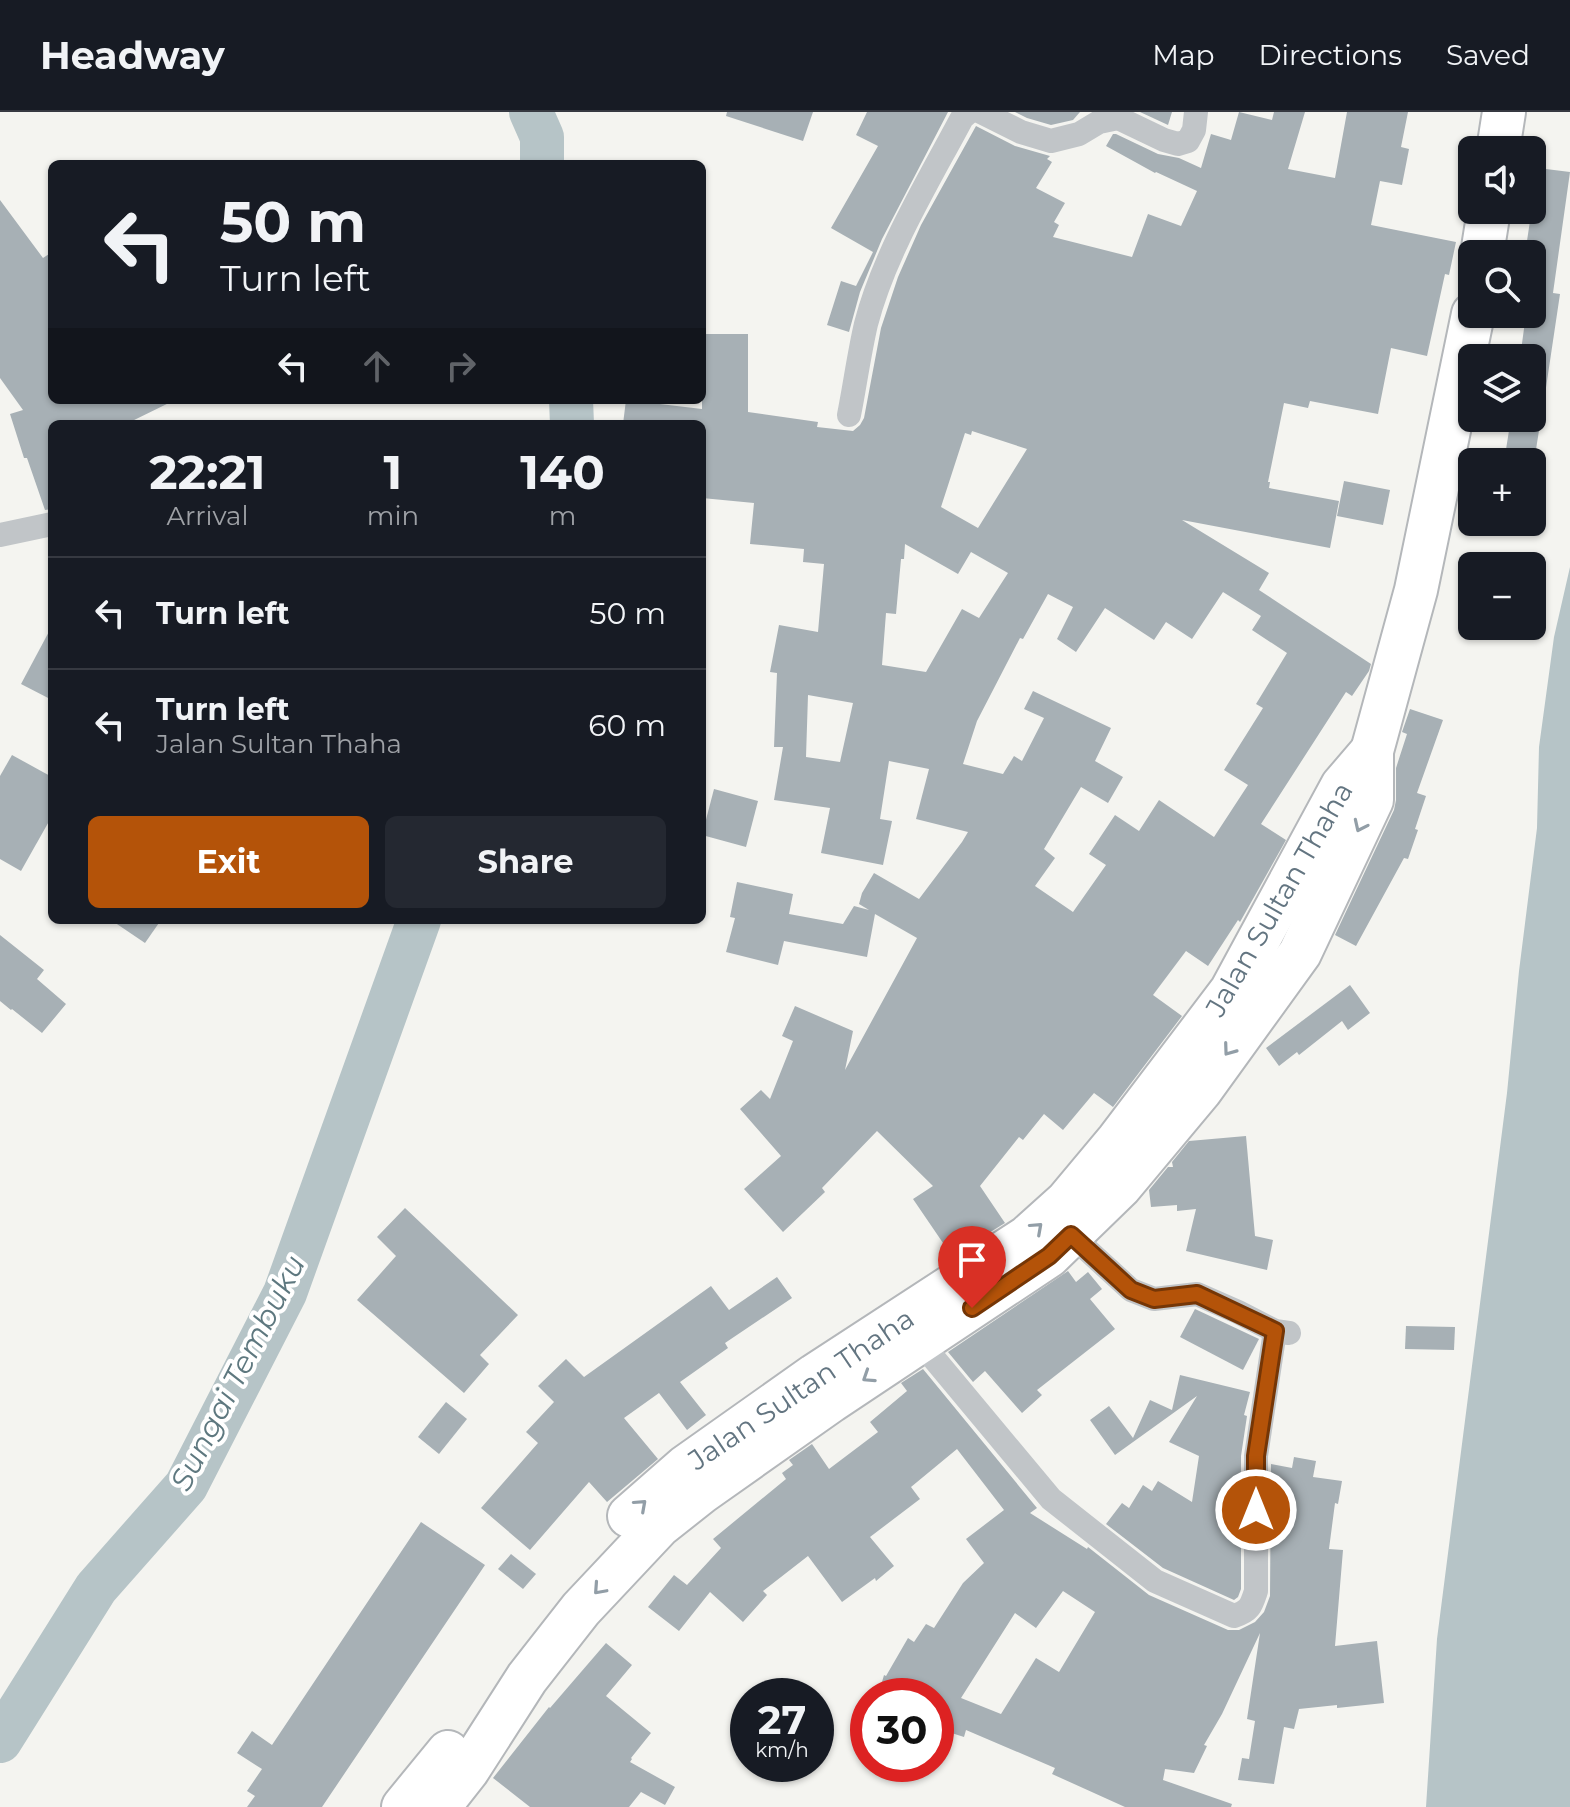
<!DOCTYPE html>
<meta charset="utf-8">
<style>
:root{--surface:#171b24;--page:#242831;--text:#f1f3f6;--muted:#9ea1a6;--line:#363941;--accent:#b45309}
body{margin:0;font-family:Montserrat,sans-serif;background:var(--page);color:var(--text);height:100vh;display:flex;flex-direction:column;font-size:30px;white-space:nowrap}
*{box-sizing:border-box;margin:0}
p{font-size:26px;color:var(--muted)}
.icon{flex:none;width:44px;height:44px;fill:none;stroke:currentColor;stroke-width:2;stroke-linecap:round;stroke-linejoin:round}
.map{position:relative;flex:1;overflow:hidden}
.side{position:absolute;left:48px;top:308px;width:658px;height:504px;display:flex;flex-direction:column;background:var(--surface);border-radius:12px;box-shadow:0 2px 6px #0004}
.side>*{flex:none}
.banner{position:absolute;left:48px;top:48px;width:658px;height:244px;border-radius:12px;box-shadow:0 2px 6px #0004;background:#171b24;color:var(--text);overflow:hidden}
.tools{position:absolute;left:1458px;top:24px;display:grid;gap:16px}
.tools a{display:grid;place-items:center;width:88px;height:88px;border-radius:12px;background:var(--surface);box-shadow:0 2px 6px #0004;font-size:40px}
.speed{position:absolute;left:730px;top:1566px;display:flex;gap:16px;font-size:40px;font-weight:700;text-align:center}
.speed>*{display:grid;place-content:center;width:104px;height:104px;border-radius:50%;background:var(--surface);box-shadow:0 2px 6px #0004;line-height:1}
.speed small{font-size:20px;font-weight:400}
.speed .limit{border:12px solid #d22;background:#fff;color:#111}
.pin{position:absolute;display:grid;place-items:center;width:68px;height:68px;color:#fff;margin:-82px -34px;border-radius:50% 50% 50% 0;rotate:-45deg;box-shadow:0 0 8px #0007}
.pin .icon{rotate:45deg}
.me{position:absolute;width:88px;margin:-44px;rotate:0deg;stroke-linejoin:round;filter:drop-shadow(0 0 6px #0008)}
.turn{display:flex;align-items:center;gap:28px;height:168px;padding:0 40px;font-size:36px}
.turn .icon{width:104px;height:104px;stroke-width:2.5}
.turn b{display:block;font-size:56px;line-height:68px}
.lanes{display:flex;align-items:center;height:76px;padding:0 40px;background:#0003;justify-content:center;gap:40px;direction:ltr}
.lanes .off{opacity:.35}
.eta{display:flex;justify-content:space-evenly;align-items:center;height:136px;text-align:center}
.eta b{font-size:48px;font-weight:700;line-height:56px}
.primary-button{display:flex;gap:16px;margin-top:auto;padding:16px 40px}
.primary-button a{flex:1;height:92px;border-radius:12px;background:var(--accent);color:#fff;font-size:32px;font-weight:700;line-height:92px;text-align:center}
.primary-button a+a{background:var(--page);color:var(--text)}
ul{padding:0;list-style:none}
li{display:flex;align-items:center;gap:24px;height:112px;padding:0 40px;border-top:2px solid var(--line)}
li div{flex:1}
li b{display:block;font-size:30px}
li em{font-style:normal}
header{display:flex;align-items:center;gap:48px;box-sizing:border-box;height:112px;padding:0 40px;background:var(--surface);border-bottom:2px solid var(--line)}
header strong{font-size:38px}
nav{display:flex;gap:44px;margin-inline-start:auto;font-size:28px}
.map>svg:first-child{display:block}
</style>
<header>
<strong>Headway</strong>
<nav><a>Map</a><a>Directions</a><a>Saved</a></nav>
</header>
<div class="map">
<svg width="1570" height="1695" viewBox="0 0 1570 1695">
<rect width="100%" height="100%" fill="#f4f4f0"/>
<!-- water -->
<path fill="#b6c4c7" d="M1570 455V1695H1426L1437 1527 1507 981 1519 859 1537 716 1539 635 1554 525Z"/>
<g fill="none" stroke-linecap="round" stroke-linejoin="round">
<!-- river -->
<g stroke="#b6c4c7" stroke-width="44">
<path d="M531 0 542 25V52"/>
<path d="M571 288 572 312"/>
<path d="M0 1629 96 1476 186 1374 285 1181 419 808"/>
</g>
</g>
<!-- building -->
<g fill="#a7b0b5" fill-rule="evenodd">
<path d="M727 0H813L803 29 726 4Z"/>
<path d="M867 0H948L882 127 860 180 849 220 827 213 841 169 856 174 873 140 831 116 878 34 856 23Z"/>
<path d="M1015 0H1080L1073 8 1051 13 1027 6Z"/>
<path d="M1140 0H1172L1168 13Z"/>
<path d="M1239 0 1272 8 1274 0H1305L1288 57 1335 66 1347 0H1408L1401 35 1409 37 1402 73 1380 69 1371 113 1456 130 1449 163 1445 162 1427 244 1391 236 1378 302 1310 289 1308 296 1284 291 1268 370H1270L1269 376 1339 389 1330 436 1182 408 1269 461 1259 478 1371 552 1369 559 1352 584 1346 580 1261 712 1286 728 1240 810 1238 808 1208 854 1186 839 1153 883 1182 904 1113 995 1094 981 1063 1018 1044 1002 1023 1028 1019 1025 980 1074 1005 1111 979 1127 975 1121 960 1131 955 1124 943 1131 913 1087 933 1074 877 1019 822 1076 825 1080 783 1120 744 1077 781 1044 740 997 761 978 770 987 793 929 782 924 795 894 853 919 845 958 917 826 875 802 867 845 784 829 778 853 726 840 735 806 730 805 737 770 793 782 789 802 843 812 854 794 869 798 859 792 862 781 874 761 919 787 962 730 968 720 916 707 929 657 889 649 880 707 892 709 883 753 821 741 830 696 774 688 783 635H774L777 561 770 560 779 513 818 520 824 452 803 450 804 437 750 432 754 391 702 386V312H623L626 288 702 297V222H748V300L818 310 817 315 853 319 860 313 864 306 881 216 898 165 921 113 976 14 1015 34 1050 44 1047 47 1052 50 1036 76 1065 91 1054 110 1059 113 1053 125 1132 145 1148 102 1181 114 1197 79 1156 60 1155 61 1106 34 1113 22H1116L1158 42 1179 46 1201 56 1211 22 1231 28ZM972 319 1027 337 978 416 941 395 965 321 971 323ZM905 432 958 462 971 440 1008 461 979 506 962 497 926 560 882 553 886 501 896 502 901 447H904ZM1223 480 1261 504 1252 518 1287 541 1256 592 1263 596 1224 658 1248 673 1214 725 1159 688 1139 719 1115 703 1089 742 1106 753 1073 800 1035 774 1055 746 1044 737 1081 675 1108 691 1123 665 1095 649 1111 616 1033 579 1024 597 1044 606 1022 649 1014 644 1003 662 963 652 977 609 1020 526 1023 527 1048 482 1073 495 1057 527 1076 540 1105 496 1154 528 1166 510 1192 527ZM808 583 853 591 840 650 806 645Z"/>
<path d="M1538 56 1570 60 1553 181 1560 182 1544 289 1532 288V246H1520L1526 202H1532V142H1525Z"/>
<path d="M0 88 43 146 52 140V288H175L126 312H52V397L45 398 27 346H24L10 302 23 298 0 266Z"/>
<path d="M1511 306H1541L1534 350H1504Z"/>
<path d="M1344 369 1390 378 1383 413 1337 404Z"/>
<path d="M52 514V588L21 572Z"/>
<path d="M1410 597 1443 608 1417 681 1426 684 1415 717 1418 718 1408 747 1404 746 1356 834 1335 823 1394 698 1396 688V656L1407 622 1402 620Z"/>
<path d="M12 643 52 665V704L21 759 0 747V664Z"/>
<path d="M714 677 758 689 746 735 702 723Z"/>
<path d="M111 808H161L145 831Z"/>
<path d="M0 823 44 858 37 867 66 892 42 921 12 897 11 898 0 889Z"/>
<path d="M1350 873 1370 901 1348 918 1342 909 1299 943 1297 940 1279 954 1266 936Z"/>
<path d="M1246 1024 1255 1124 1273 1128 1267 1158 1186 1139 1196 1097 1177 1099V1093L1151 1095 1149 1078 1168 1055H1173L1172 1050 1189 1029Z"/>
<path d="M405 1096 518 1203 480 1243 489 1252 464 1281 357 1188 396 1144 377 1125Z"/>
<path d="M1068 1159 1076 1170 1088 1160 1102 1177 1090 1187 1115 1217 1037 1278 1042 1283 1022 1301 985 1259 973 1270 948 1240Z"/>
<path d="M777 1165 792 1186 725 1231 728 1236 680 1270 706 1303 687 1318 659 1281 624 1306 658 1347 607 1390 589 1370 530 1438 481 1396 538 1331 526 1320 554 1290 538 1274 566 1247 584 1265 711 1174 729 1198Z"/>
<path d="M1195 1197 1259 1227 1243 1258 1180 1225Z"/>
<path d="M1406 1214 1455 1215 1454 1238 1405 1237Z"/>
<path d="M923 1257 1037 1396 1030 1401 1087 1437 1088 1435 1149 1483 1228 1518H1239L1255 1510 1264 1500 1270 1484 1271 1352 1292 1356 1294 1345 1316 1349 1313 1365 1342 1369 1338 1392 1335 1391 1329 1437 1343 1438 1335 1534 1377 1529 1384 1591 1337 1596V1593L1299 1597 1294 1617 1284 1615 1274 1672 1238 1668 1242 1646 1249 1647 1255 1609 1247 1607 1260 1521 1222 1602 1204 1633 1207 1634 1194 1661 1165 1657 1163 1668 1232 1692 1231 1695H1125L1052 1662 1055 1656 966 1618 964 1625 936 1616V1584H878L884 1563 886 1564 908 1526 914 1530 926 1512 934 1516 963 1471 984 1451 966 1427 1004 1398 957 1337 911 1375 920 1387 870 1425 894 1454 876 1469 875 1466 842 1490 808 1444 763 1479 767 1483 743 1510 710 1480 679 1519 648 1495 674 1463 687 1473 721 1436 713 1427 786 1367 782 1361 793 1353 789 1348 812 1332 829 1357 878 1320 870 1310 907 1279 901 1271ZM1063 1479 1095 1500 1059 1560 1036 1546 1001 1602 961 1586 1015 1501 1036 1516Z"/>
<path d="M1180 1263 1250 1280 1244 1303 1247 1304 1241 1344V1477L1238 1485 1234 1488 1163 1456 1106 1412 1122 1391 1129 1396 1143 1373 1152 1379 1158 1369 1192 1390 1199 1344 1169 1330 1197 1284 1115 1343 1090 1308 1109 1294 1133 1326 1150 1288 1172 1298Z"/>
<path d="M446 1290 467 1307 439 1342 418 1325Z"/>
<path d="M421 1410 485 1453 322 1695H247L255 1684 247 1679 262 1657 237 1641 252 1619 272 1633Z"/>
<path d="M511 1442 536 1462 523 1477 498 1457Z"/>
<path d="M606 1531 632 1553 606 1584 651 1621 631 1646 632 1647 630 1650 675 1675 665 1693 641 1680 629 1695H530L493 1666 549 1595 550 1596Z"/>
</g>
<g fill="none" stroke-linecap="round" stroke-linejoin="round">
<!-- highway casing -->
<g stroke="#b4b7ba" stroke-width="46">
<g id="highway">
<path d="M1498 38 1504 0"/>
<path d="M1482 142 1489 98"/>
<path d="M629 1404 685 1355 815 1263 1027 1125 1067 1089 1118 1028 1231 879 1342 674 1372 639"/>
<path d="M403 1695 448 1640"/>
<path d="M439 1695 468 1658 527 1566 581 1497 659 1414 702 1380 831 1289 1049 1144 1120 1075 1201 978 1300 841 1372 688V639L1416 478 1473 202"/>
</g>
</g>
<!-- street -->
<g stroke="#c1c5c8" stroke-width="24">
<path d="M981 0 1021 20 1051 29 1079 22 1099 10 1118 6 1164 28 1178 32 1188 29 1194 18 1196 0"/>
<path d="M849 303C855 273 859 242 866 212 884 142 928 70 962 6L969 0"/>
<path d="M0 423 52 412"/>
<path d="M1071 1123 1131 1178 1154 1187 1197 1182 1238 1200 1275 1219 1289 1221"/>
<path d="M921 1231 1051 1387 1155 1469 1234 1504C1250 1499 1251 1494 1256 1479V1344L1275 1219"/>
</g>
<!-- highway -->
<use href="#highway" stroke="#fff" stroke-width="42"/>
</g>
<!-- one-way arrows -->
<defs><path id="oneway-chevron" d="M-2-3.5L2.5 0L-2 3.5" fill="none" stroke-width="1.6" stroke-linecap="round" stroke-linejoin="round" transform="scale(2)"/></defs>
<g stroke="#929ea7">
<use href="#oneway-chevron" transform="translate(1360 714) rotate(115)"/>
<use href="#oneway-chevron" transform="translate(1229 938) rotate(126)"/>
<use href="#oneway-chevron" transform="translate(1037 1116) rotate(-42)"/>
<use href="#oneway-chevron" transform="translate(868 1265) rotate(147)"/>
<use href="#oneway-chevron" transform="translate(641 1393) rotate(-42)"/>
<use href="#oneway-chevron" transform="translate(599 1477) rotate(132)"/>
</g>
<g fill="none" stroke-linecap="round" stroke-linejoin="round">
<!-- route casing -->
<g stroke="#753606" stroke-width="20">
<path id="route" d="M972 1196 1049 1144 1071 1123 1131 1178 1154 1187 1197 1182 1275 1219 1256 1344V1398"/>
</g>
<!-- route -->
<use href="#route" stroke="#b45309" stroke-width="14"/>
</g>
<g text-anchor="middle" stroke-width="8" stroke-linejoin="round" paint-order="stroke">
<!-- street labels -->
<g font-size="28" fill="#637581" stroke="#fff">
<text transform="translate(1279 787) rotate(-60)" y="10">Jalan Sultan Thaha</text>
<text transform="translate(801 1277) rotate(-34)" y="10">Jalan Sultan Thaha</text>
</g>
<!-- water labels -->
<g font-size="30" font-style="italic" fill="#5e787f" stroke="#fff">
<text transform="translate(238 1261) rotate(-63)" y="10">Sungai Tembuku</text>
</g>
</g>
</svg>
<div class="tools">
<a><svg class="icon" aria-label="sound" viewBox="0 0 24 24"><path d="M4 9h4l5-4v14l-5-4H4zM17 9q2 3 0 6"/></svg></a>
<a><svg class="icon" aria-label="search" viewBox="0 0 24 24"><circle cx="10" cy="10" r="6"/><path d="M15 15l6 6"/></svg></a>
<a><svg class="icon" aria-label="layers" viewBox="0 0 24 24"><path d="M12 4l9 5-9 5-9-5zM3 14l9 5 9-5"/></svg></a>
<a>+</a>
<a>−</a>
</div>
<div class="speed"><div>27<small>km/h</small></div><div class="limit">30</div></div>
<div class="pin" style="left:972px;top:1196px;background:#d93025"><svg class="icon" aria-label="arrive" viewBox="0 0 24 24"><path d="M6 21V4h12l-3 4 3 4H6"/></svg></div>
<svg class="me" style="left:1256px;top:1398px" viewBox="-20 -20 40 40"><circle r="17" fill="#b45309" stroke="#fff" stroke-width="3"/><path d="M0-11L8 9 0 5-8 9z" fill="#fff"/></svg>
<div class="banner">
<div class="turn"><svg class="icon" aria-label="left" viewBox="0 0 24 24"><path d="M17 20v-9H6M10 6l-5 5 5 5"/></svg><div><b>50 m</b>Turn left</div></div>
<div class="lanes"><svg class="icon" aria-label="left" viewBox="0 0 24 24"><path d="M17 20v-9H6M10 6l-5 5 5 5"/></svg><svg class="icon off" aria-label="ahead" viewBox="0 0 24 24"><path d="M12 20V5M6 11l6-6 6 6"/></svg><svg class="icon off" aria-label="right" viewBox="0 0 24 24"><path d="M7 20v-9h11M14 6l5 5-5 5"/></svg></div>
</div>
<section class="side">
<div class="eta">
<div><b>22:21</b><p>Arrival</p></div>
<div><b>1</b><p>min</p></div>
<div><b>140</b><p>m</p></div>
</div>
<ul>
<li><svg class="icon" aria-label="left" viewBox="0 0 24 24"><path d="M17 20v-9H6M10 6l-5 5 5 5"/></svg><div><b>Turn left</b></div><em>50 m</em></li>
<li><svg class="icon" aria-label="left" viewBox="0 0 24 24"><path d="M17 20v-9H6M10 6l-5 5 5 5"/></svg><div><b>Turn left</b><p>Jalan Sultan Thaha</p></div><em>60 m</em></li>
</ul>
<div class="primary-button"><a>Exit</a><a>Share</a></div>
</section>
</div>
